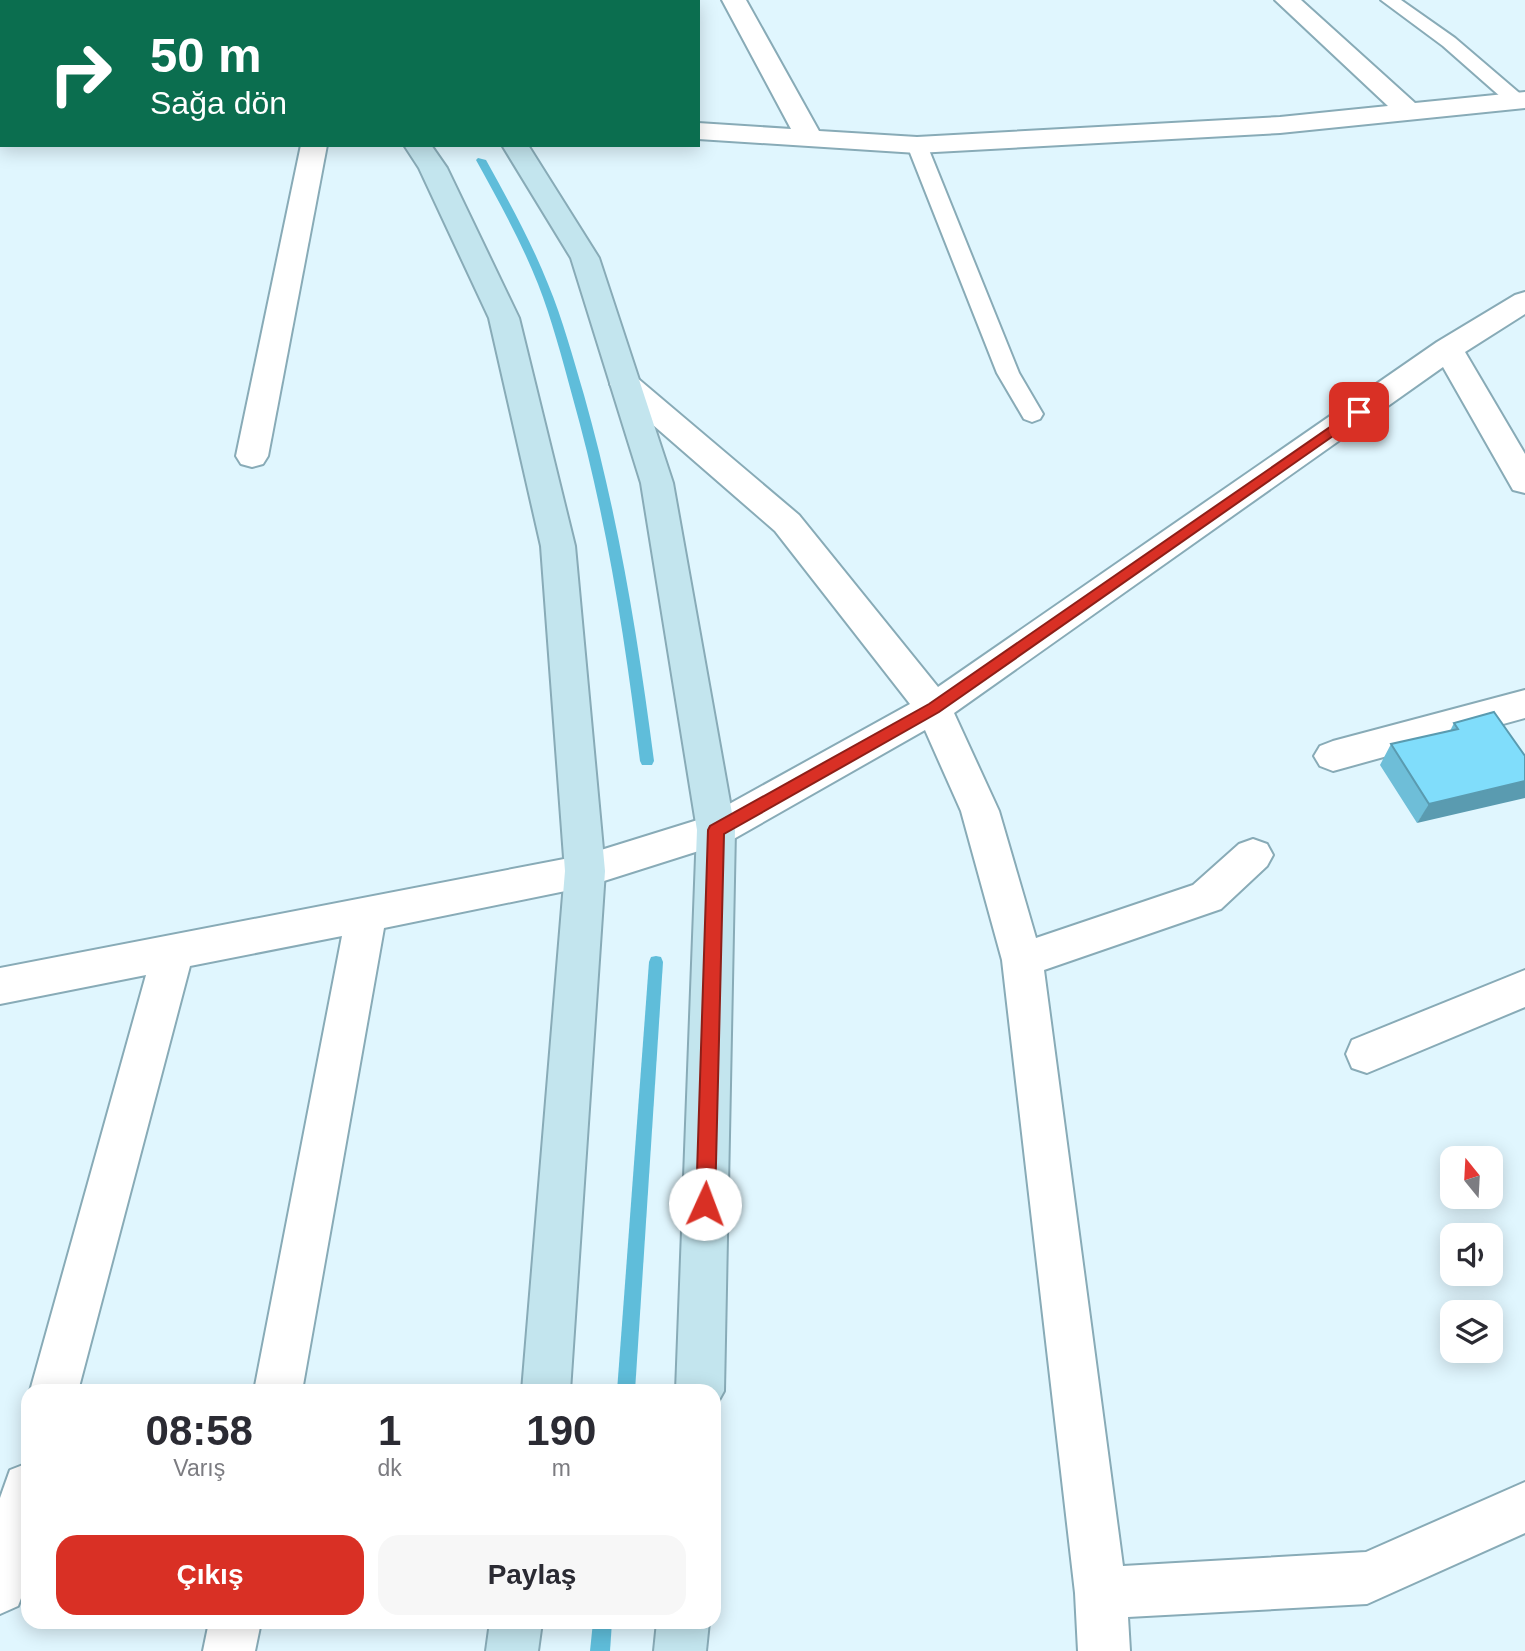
<!DOCTYPE html>
<html lang="tr">
<meta charset="utf-8">
<style>
:root{--surface:#fff;--page:#f7f7f7;--text:#2b2b33;--muted:#7c7c81;--accent:#d93025}
body{margin:0;font-family:Helvetica,sans-serif;background:var(--page);color:var(--text);height:100vh;display:flex;flex-direction:column;font-size:26px;white-space:nowrap}
*{box-sizing:border-box;margin:0}
p{font-size:23px;color:var(--muted)}
.icon{flex:none;width:38px;height:38px;fill:none;stroke:currentColor;stroke-width:2;stroke-linecap:round;stroke-linejoin:round}
.map{position:relative;flex:1;overflow:hidden}
.drawer{position:absolute;left:21px;top:1384px;width:700px;height:245px;display:flex;flex-direction:column;background:var(--surface);border-radius:21px;box-shadow:0 4px 18px #0003}
.drawer>*{flex:none}
.top-card{position:absolute;left:0px;top:0px;width:700px;height:147px;box-shadow:0 4px 18px #0003;background:#0b6e4f;color:#fff;overflow:hidden}
.needle{width:46px;rotate:342deg}
.buttons{position:absolute;left:1440px;top:1146px;display:grid;gap:14px}
.buttons a{display:grid;place-items:center;width:63px;height:63px;border-radius:14px;background:var(--surface);box-shadow:0 4px 18px #0003;font-size:35px}
.pin{position:absolute;display:grid;place-items:center;width:60px;height:60px;color:#fff;margin:-30px;border-radius:14px;box-shadow:0 4px 10px #0006}
.me{position:absolute;width:77px;margin:-38px;rotate:2deg;stroke-linejoin:round;filter:drop-shadow(0 0 5px #0008)}
.turn{display:flex;align-items:center;gap:24px;height:147px;padding:0 35px;font-size:32px}
.turn .icon{width:91px;height:91px;stroke-width:2.5}
.turn b{display:block;font-size:49px;line-height:60px}
.eta{display:flex;justify-content:space-evenly;align-items:center;height:119px;text-align:center}
.eta b{font-size:42px;font-weight:700;line-height:49px}
.primary-button{display:flex;gap:14px;margin-top:auto;padding:14px 35px}
.primary-button a{flex:1;height:80px;border-radius:21px;background:var(--accent);color:#fff;font-size:28px;font-weight:700;line-height:80px;text-align:center}
.primary-button a+a{background:var(--page);color:var(--text)}
.map>svg:first-child{display:block}
</style>
<div class="map">
<svg width="1525" height="1651" viewBox="0 0 1525 1651">
<rect width="100%" height="100%" fill="#e0f6fe"/>
<g fill="none" stroke-linecap="round" stroke-linejoin="round">
<!-- stream -->
<g fill="#5fbdda" fill-rule="evenodd">
<path d="M280 0H289L290 2H281Z"/>
<path d="M478 158 486 160C508 200 531 241 548 284 563 320 573 358 584 395 618 515 638 637 654 761L652 765H642L640 761C625 637 606 515 572 395 562 358 552 320 538 284 521 241 498 200 476 160Z"/>
<path d="M656 956 661 957 663 962 635 1391H617L649 962 651 957Z"/>
<path d="M593 1622H612L610 1651H590Z"/>
</g>
<!-- lane casing -->
<g stroke="#88abb7" stroke-width="4">
<g id="lane">
<path d="M600 0H675L674 2Z"/>
<path d="M1381 0H1401L1455 38 1524 97V105H1510L1443 46Z"/>
<path d="M917 139 927 145 1019 373 1043 414 1040 419 1032 422 1024 419 997 373 907 145Z"/>
</g>
</g>
<!-- street casing -->
<g stroke="#88abb7" stroke-width="4">
<g id="street">
<path d="M722 0H746L819 131 917 137 1280 117 1388 106 1275 0H1301L1415 103 1525 92V108L1280 133 917 153 698 139V123L791 129Z"/>
<rect x="0" y="99" width="2" height="16"/>
<path d="M301 145H327L268 456 263 464 252 467 241 464 236 456Z"/>
<path d="M1525 292V314L1465 352 1525 454V493L1513 490 1443 367 954 713 999 811 1036 938 1193 885 1239 844 1253 839 1267 844 1273 855 1267 866 1221 909 1044 970 1123 1566 1366 1552 1525 1482V1533L1367 1604 1128 1617 1130 1651H1078L1075 1593 1002 960 961 811 925 730 730 841 585 887 384 928 302 1391H254L342 936 190 966 78 1391H30L146 975 0 1004V968L585 855 704 818 910 704 775 531 614 391 610 384 614 377 625 374 636 377 799 515 938 687 1437 342 1515 295Z"/>
<path d="M1525 690V718L1333 771 1320 766 1314 756 1320 746 1333 741Z"/>
<path d="M1525 970V1007L1367 1073 1352 1068 1346 1054 1352 1040Z"/>
<path d="M28 1463V1580L18 1606 0 1614V1498L10 1470Z"/>
<path d="M209 1622H261L255 1651H203Z"/>
</g>
</g>
<!-- secondary casing -->
<g stroke="#88abb7" stroke-width="4">
<g id="secondary">
<path d="M208 0H233L234 2H209Z"/>
<path d="M340 0H365L366 2H341Z"/>
<path d="M404 145H431L447 168 519 318 575 546 605 871 570 1391H522L565 871 541 546 489 318 419 168Z"/>
<path d="M502 145H528L599 258 673 483 735 830 724 1391 714 1409V1391H676L697 830 641 483 571 258Z"/>
<path d="M490 1622H542L538 1651H486Z"/>
<path d="M657 1622H709L706 1651H654Z"/>
</g>
</g>
<!-- lane -->
<use href="#lane" fill="#fff" fill-rule="evenodd"/>
<!-- street -->
<use href="#street" fill="#fff" fill-rule="evenodd"/>
<!-- secondary -->
<use href="#secondary" fill="#c3e5ee" fill-rule="evenodd"/>
</g>
<!-- wall -->
<path fill="#6ebed8" d="M1494 712 1417 823 1380 765 1391 744 1450 731 1454 723Z"/>
<!-- shaded-wall -->
<path fill="#5a9bb0" d="M1525 781V798L1417 823 1429 804Z"/>
<!-- building -->
<path fill="#80ddfb" stroke="#5a9bb0" stroke-width="2" d="M1494 712 1525 756V781L1429 804 1391 744 1458 729 1454 723Z"/>
<!-- route -->
<path fill="#d93025" stroke="#8d1f18" stroke-width="2" d="M1359 407 1363 409V415L939 712 724 834 715 1204 712 1210 705 1213 699 1210 696 1204 708 830 710 826 929 704Z"/>
</svg>
<div class="buttons">
<a><svg class="needle" viewBox="-14 -14 28 28"><path d="M0-13l5 13h-10z" fill="#e53935"/><path d="M0 13l5-13h-10z" fill="#7c7c81"/></svg></a>
<a><svg class="icon" aria-label="sound" viewBox="0 0 24 24"><path d="M4 9h4l5-4v14l-5-4H4zM17 9q2 3 0 6"/></svg></a>
<a><svg class="icon" aria-label="layers" viewBox="0 0 24 24"><path d="M12 4l9 5-9 5-9-5zM3 14l9 5 9-5"/></svg></a>
</div>
<div class="pin" style="left:1359px;top:412px;background:#d93025"><svg class="icon" aria-label="arrive" viewBox="0 0 24 24"><path d="M6 21V4h12l-3 4 3 4H6"/></svg></div>
<svg class="me" style="left:705px;top:1204px" viewBox="-20 -20 40 40"><circle r="19" fill="#fff"/><path d="M0-13L10 11 0 6-10 11z" fill="#d93025"/></svg>
<div class="top-card">
<div class="turn"><svg class="icon" aria-label="right" viewBox="0 0 24 24"><path d="M7 20v-9h11M14 6l5 5-5 5"/></svg><div><b>50 m</b>Sağa dön</div></div>
</div>
<section class="drawer">
<div class="eta">
<div><b>08:58</b><p>Varış</p></div>
<div><b>1</b><p>dk</p></div>
<div><b>190</b><p>m</p></div>
</div>
<div class="primary-button"><a>Çıkış</a><a>Paylaş</a></div>
</section>
</div>
